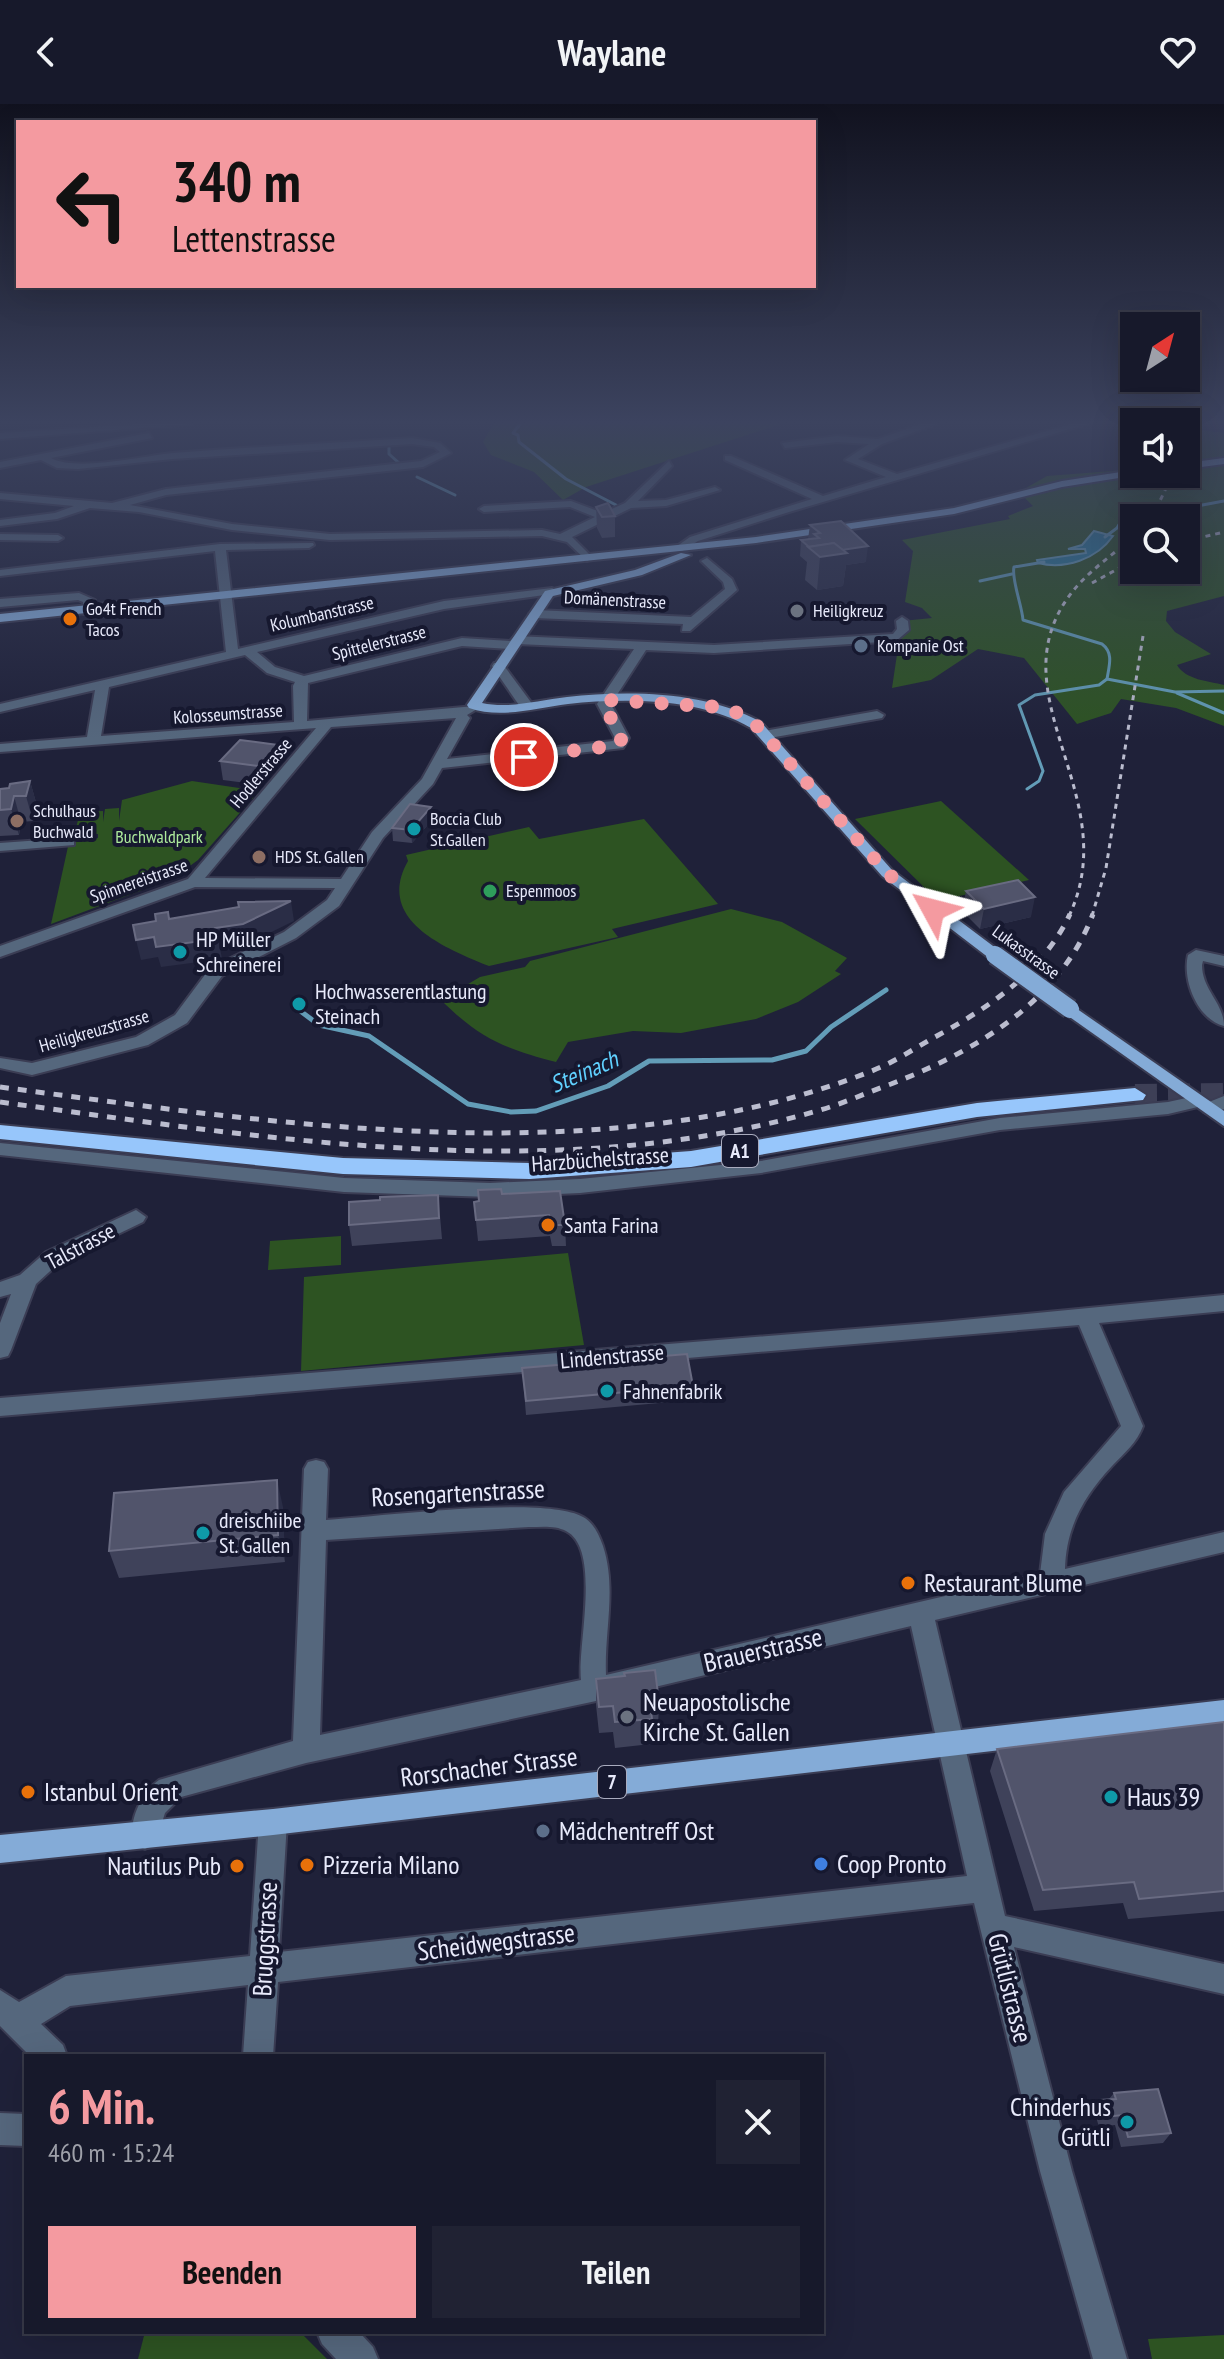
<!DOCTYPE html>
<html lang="de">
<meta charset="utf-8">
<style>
:root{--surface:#17192b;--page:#202233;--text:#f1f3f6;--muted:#9ea0a9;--line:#363847;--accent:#f49aa0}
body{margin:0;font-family:"PT Sans Narrow",sans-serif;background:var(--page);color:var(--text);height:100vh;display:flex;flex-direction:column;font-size:30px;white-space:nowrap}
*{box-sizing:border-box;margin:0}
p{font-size:26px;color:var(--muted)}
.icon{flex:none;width:44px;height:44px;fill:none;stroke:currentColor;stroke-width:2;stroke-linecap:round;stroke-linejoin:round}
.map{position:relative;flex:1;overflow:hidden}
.side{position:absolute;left:24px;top:1950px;width:800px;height:280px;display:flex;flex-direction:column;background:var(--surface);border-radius:0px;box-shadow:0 8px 32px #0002,0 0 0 2px var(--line)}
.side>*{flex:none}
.hud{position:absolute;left:16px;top:16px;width:800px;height:168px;border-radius:0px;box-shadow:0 8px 32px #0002,0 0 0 2px var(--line);background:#f49aa0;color:#111;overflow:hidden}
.needle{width:52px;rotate:36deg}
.controls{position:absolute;left:1120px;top:208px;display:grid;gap:16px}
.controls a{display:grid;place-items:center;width:80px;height:80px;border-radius:0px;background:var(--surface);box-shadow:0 8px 32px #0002,0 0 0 2px var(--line);font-size:40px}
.pin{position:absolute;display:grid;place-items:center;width:68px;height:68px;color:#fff;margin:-34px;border:4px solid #fff;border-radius:50%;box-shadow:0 2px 8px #0007}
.me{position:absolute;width:88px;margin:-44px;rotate:308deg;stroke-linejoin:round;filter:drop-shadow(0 0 6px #0008)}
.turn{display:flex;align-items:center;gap:28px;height:168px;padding:0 24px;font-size:36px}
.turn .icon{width:104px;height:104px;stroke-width:2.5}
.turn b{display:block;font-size:56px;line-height:68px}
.round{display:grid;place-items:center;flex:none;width:84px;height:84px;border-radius:0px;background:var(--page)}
.summary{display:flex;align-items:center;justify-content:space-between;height:136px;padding:0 24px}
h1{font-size:48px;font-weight:800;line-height:60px;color:var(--accent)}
.action{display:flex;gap:16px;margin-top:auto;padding:16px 24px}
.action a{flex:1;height:92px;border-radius:0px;background:var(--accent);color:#111;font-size:32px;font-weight:800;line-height:92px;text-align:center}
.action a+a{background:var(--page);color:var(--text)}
header{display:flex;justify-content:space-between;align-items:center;height:104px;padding:0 24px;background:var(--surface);font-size:36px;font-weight:800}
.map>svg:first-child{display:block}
</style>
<header><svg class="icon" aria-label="back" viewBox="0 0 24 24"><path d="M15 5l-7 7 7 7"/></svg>Waylane<svg class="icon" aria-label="heart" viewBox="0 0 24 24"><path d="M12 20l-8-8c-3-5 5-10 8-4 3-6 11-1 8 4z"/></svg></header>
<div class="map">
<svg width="1224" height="2255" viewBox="0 0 1224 2255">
<rect width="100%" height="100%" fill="#1f2139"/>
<!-- green -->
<g fill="#2d5322" fill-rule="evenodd">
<path d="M493 320H781L586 383 563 396 534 368 491 351 483 338Z"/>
<path d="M1199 326 1224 329V492L1167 507 1166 517 1175 528 1211 550 1177 561C1186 576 1208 577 1224 581V622L1176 604 1121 595 1111 609 1077 620 1024 554 978 545 931 576 892 584 902 517 932 514 922 504 905 498 913 447 902 436 1010 415 1008 412 1033 402 1019 388 1047 372 1125 366 1126 355H1134V370H1186V335ZM1134 414H1186V466H1134Z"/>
<path d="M192 677 259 687 198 756 172 775 51 820 69 738 98 734V730L74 732 80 708 103 707V718L105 705 119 704V717L122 696Z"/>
<path d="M941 697 1029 776 938 797 855 715Z"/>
<path d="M644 715 718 800 612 825 618 833 489 862C448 845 374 817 408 757L406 751 529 723 539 735Z"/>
<path d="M731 805 782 818 847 854 835 867 841 870 798 898 756 915 681 929 633 927 568 938 556 958C505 945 479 934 441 896L480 873 525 863 530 857Z"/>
<path d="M341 1132V1161L268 1166 270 1137Z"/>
<path d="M568 1149 584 1241 301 1267 304 1173Z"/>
<path d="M145 2228H300L327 2255H138Z"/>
<path d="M1224 2231V2255H1152L1148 2235Z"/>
</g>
<!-- water -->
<path fill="#2a7c9b" stroke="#639db8" stroke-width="2" d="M1094 427 1113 432C1097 455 1065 466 1038 459L1037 456 1086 449 1085 445H1068L1082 441Z"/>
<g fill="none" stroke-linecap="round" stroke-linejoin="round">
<!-- stream-far1 -->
<g stroke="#639db8" stroke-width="3">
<path d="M520 320 513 329 518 331 519 338 566 375 616 401"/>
<path d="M389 341V350L399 359"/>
<path d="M417 373 455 391"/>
<path d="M1197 402 1224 397"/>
<path d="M1105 433 1117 424 1126 409 1133 408"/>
<path d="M980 477 1012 470"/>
<path d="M1107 575 1175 588 1224 587"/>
<path d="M1177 589 1224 609"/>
<path d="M1027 685 1039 677 1043 667 1019 601 1035 591 1099 581 1107 575C1109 562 1114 549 1102 540L1023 516C1022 502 1011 474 1014 463L1044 458"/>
</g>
<!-- stream -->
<path stroke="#639db8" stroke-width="5" d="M299 906 319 921 369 932 468 1000 511 1008 536 1007 608 982 649 957 772 956 806 947 831 923 886 886"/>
<!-- highway-tunnel -->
<path stroke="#3d3f56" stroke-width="22" stroke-dasharray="22 11" stroke-linecap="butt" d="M1135 991 1224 990"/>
<!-- minor casing -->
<g stroke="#3b3d54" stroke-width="4">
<g id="minor">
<path d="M140 320H192L0 335V329Z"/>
<path d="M921 320H936L882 340 858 355 897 370 1071 320H1087L789 408 698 437 682 447 673 445 690 433 812 395 725 356V352H731L823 392 886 373 845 356 869 340 837 338 785 344 782 339 837 332 878 335Z"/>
<path d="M149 329 152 334 51 354C77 368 142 352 173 349 252 343 332 339 412 334L440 339 451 349 423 363 166 391 130 401 232 420 330 430 542 426 560 430 595 413 570 403 484 408 479 405 484 402 571 397 603 409 625 399 669 357 672 362 638 397 666 396 715 383 720 386 666 402 631 404 572 433 593 454 587 457 567 438 542 432 330 436 232 426 139 408 90 404 57 415 0 422V416L55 409 74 402 0 395V389L112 399 166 385 421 357 440 348 434 343 412 340 172 355 78 365 57 364 41 356 0 364V358Z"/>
<path d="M0 430 58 431 63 434 58 437 0 436Z"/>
<path d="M313 439 314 441 309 444 226 446 238 545 444 497 552 484 558 487 552 490 444 505 257 548 275 563 304 572 462 534 510 537 515 532 714 541 893 530 897 525 896 517 902 513 908 517 909 526 896 537 714 549 646 546 611 600 629 634 623 644 442 664 433 680 383 734 339 802 296 834 222 872 187 919 148 941 67 962 32 971 0 964V954L32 959 136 933 175 911 210 864 284 828 327 796 335 784 195 783 0 853V842L188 775 316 624 0 648V640L87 633 95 586 0 608V600L226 548 215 447 0 472V466L220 440ZM517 540 634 545 597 600 615 634 613 637 447 655 470 614 467 611 477 605 475 602 307 617 308 579 462 542 512 545ZM245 551 267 569 295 578 293 582 294 618 101 632 109 583ZM456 614 422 675 372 728 341 775 205 774 331 623Z"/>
<path d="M707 454 732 475 737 486 690 527H682L683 520 535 514 529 510 535 506 691 513 725 485 723 478 701 457Z"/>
<path d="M79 489 95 496 92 510H84L83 498 78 496 0 503V495Z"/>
<path d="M494 559H502L533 601 531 604H521L492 562Z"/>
<path d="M877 607 884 611 882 614 764 635 757 631 764 627Z"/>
<path d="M69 734 74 735V741L0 747V739Z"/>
<path d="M1196 846 1224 852V862L1203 857 1202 861C1202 886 1224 899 1224 922 1197 915 1182 876 1188 851Z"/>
<path d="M1200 991 1209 998 1224 992V1005L1210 1010 1204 1008 1202 1002 1168 1010 1000 1026 761 1069 580 1089 490 1093 344 1088 0 1051V1039L344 1074 490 1079 580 1075 761 1057 1000 1014 1168 998Z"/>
<path d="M136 1106 146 1113 143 1118 60 1158 36 1180 11 1246 8 1252 0 1254V1219L11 1190 0 1193V1178L20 1171 46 1148Z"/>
<path d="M1224 1191V1207L1099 1219 1143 1322C1137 1339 1124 1349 1112 1362 1084 1392 1066 1423 1065 1465L1224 1428V1448L935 1516 1005 1812 1224 1860V1890L1014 1843 1072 2067 1127 2255H1093L1040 2067 974 1799 278 1878 273 1952H243L248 1881 70 1902 41 1920 63 1941 67 1952H30L0 1922V1886L19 1898 66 1872 250 1852 259 1718 263 1709 273 1705 283 1709 287 1718 279 1848 967 1772 911 1522 596 1597 306 1659 181 1693 165 1709 155 1741 145 1745 135 1741C126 1720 141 1689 159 1676L293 1637 304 1365 308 1358 316 1356 324 1358 328 1365 326 1416C378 1413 544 1391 583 1413 594 1419 599 1431 603 1442 617 1485 604 1528 606 1571L1040 1470 1045 1430 1064 1388 1121 1322 1079 1221 0 1312V1294L942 1218ZM529 1423C541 1423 555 1421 566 1427 602 1445 577 1543 581 1576L320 1631 326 1436Z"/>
<path d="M0 2009 26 2010V2042L0 2041Z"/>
<path d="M317 2228H359L373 2243 378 2255H336L322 2240Z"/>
</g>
</g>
<!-- major casing -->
<g stroke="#3b3d54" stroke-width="4">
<g id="major">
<path d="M1224 354V360L1186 365V359Z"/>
<path d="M1134 366 1138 371 1062 383 954 410 756 439 0 518V510L756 433 954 404 1062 377Z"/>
<path d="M681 449 691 451 642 471 553 492 482 599C510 605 539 596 567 593 628 586 706 587 761 618L892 766 1001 848V854H989L882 772 751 624C700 594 626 594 568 600 535 604 501 615 469 604L467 601 545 487 635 466Z"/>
<path d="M1070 900 1224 1007V1022L1064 909V901Z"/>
<path d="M1224 1596V1620L273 1731 0 1759V1731L273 1705Z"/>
</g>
</g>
<!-- highway casing -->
<g stroke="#3b3d54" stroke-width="4">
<path id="highway" d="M1135 984 1146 991 1143 996 977 1013 691 1063 530 1075 343 1070 0 1035V1021L343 1054 530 1059 691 1047 977 999Z"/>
</g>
<!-- minor -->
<use href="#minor" fill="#55677d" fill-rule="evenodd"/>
<!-- major -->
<use href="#major" fill="#84abd7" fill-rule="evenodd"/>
<!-- highway -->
<use href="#highway" fill="#97c6fb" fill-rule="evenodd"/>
<!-- rail-far1 -->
<g stroke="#bbbdcf" stroke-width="3" stroke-dasharray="5 5" stroke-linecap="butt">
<path d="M1152 414 1166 384"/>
<path d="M1186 437 1224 428"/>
<path d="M1092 479 1134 456"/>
<path d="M1153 481 1155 466"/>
<path d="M1069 812C1125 694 998 595 1067 495 1084 470 1111 452 1134 433"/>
<path d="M1092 812 1106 764 1143 532"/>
</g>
<!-- rail -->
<g stroke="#bbbdcf" stroke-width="5" stroke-dasharray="9 9" stroke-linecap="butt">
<path d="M0 983C273 1019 606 1072 869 968 891 960 912 946 933 934 987 905 1043 868 1070 810"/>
<path d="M0 998C267 1034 553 1083 817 1007 842 1000 866 989 891 980 974 948 1060 898 1093 810"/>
</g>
<!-- major-bridge casing -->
<g stroke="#3b3d54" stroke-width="22" stroke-linecap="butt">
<path id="major-bridge" d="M995 851 1070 905"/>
</g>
<!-- major-bridge -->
<use href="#major-bridge" stroke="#84abd7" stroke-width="18"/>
</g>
<!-- wall -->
<g fill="#3f425a">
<path d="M596 403 615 412V433L602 434 597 424Z"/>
<path d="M810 421 866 458 846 461 843 482 817 486 805 476 807 458 800 452 801 436 808 435Z"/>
<path d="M220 657 280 659 261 681 223 676Z"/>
<path d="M30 677 37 702 33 717 21 718 19 731 0 732V685L9 684Z"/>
<path d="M431 703 432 716 412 739 393 737 392 724Z"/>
<path d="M966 787 1031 813 980 825 962 807Z"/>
<path d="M560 1087 565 1121 566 1142H552L550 1132 478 1137 474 1098 502 1090Z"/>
<path d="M440 1112 442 1135 352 1142 349 1121Z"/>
<path d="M522 1264 693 1282V1296L526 1311Z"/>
<path d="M283 1403 285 1458 119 1474 109 1447Z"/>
<path d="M596 1575 659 1598 658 1624 651 1625V1640L615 1644 613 1628 599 1629 596 1601Z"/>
<path d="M1224 1618V1807L1128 1815 1123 1799 1034 1807 990 1667 997 1645Z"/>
<path d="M1114 1989 1171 2029 1163 2039 1121 2043 1115 2021 1099 2023 1094 2006 1101 1996 1109 1995Z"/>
</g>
<!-- shaded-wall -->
<g fill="#2a2d46">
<path d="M868 442 866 458 846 461 843 482 817 486 820 453 816 450Z"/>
<path d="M278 641 280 659 261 681 258 662Z"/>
<path d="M30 677 37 702 33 717 26 692Z"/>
<path d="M14 692 21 718 19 731 11 705Z"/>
<path d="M431 703 432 716 412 739 411 726Z"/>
<path d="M1035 793 1031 813 980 825 984 805Z"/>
<path d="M291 797 294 817 247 840 220 844 222 855 161 863 158 853 141 856 136 836 215 824Z"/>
<path d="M277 1376 283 1403 285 1458 278 1431Z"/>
</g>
<!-- building -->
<g fill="#51546b" stroke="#696b82" stroke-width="2">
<path d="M608 399 615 412 602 413 596 403Z"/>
<path d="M841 417 868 442 842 446 834 439 809 443 801 436 819 434 814 430 820 429 810 421Z"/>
<path d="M834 439 847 449 820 453 808 443Z"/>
<path d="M240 636 278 641 258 662 220 657Z"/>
<path d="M30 677 26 692H14L11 705 0 706V685L9 684 10 680Z"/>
<path d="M410 700 431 703 411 726 392 724Z"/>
<path d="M1018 776 1035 793 984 805 966 787Z"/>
<path d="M291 797 243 820 215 824 218 835 156 843 154 833 136 836 133 821 156 817 155 810 168 808 169 815 239 803 238 798Z"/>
<path d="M501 1085 502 1090 560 1087 565 1121H551L549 1111 476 1116 474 1098 479 1097 478 1086Z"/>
<path d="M438 1091 439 1114 349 1121V1098L380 1096V1093Z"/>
<path d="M687 1250 693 1282 526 1297 522 1264Z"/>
<path d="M277 1376 278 1431 109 1447 114 1389Z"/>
<path d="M655 1566 659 1598 650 1599 652 1615 615 1618 613 1602 599 1603 596 1575 625 1572 624 1569Z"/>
<path d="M1224 1618V1787L1139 1795 1134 1778 1043 1786 997 1645Z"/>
<path d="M1158 1985 1171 2029 1128 2033 1122 2011 1106 2013 1101 1996 1116 1995 1114 1989Z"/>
</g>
<!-- sky -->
<linearGradient id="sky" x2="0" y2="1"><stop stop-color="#11121f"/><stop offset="0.5" stop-color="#3c435f"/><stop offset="1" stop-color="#3c435f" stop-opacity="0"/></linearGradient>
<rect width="1224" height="636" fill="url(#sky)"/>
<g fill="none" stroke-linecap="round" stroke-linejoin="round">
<!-- route -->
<path stroke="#f49aa0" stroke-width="14" stroke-dasharray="0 25.2" d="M524 653 618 641 622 634 604 602 606 596 720 603 738 609 756 621 887 769 933 806"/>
</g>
<!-- markers -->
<g fill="#6b7280" stroke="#16182f" stroke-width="3">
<circle cx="797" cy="507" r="8"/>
<circle cx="627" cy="1613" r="8"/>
</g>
<g fill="#e8710a" stroke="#16182f" stroke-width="3">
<circle cx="70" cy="515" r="8"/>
<circle cx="548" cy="1121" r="8"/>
<circle cx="908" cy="1479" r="8"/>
<circle cx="28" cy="1688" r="8"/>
<circle cx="307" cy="1761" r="8"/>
<circle cx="237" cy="1762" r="8"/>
</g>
<g fill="#5c6f8a" stroke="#16182f" stroke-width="3">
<circle cx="861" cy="542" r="8"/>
<circle cx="543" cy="1727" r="8"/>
</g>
<g fill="#8d6e63" stroke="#16182f" stroke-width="3">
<circle cx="17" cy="717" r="8"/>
<circle cx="259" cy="753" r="8"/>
</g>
<g fill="#0f9aa8" stroke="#16182f" stroke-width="3">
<circle cx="414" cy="725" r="8"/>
<circle cx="180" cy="848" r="8"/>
<circle cx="299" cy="900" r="8"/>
<circle cx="607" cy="1287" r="8"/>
<circle cx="203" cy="1429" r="8"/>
<circle cx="1111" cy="1693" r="8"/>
<circle cx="1127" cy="2018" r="8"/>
</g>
<circle fill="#2e9e5b" stroke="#16182f" stroke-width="3" cx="490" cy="787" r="8"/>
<circle fill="#3f7fe0" stroke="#16182f" stroke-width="3" cx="821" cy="1760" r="8"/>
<g text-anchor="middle" stroke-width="8" stroke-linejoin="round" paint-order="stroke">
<!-- far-street labels -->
<g font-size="18" fill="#e8eafb" stroke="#16182f">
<text transform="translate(615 496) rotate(3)" y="6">Domänenstrasse</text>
<text transform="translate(322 510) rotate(-13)" y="6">Kolumbanstrasse</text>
<text transform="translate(379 539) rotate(-14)" y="6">Spittelerstrasse</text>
<text transform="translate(228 610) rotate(-4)" y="6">Kolosseumstrasse</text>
<text transform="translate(261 669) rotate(-50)" y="6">Hodlerstrasse</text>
<text transform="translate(139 777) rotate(-19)" y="6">Spinnereistrasse</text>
<text transform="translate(1026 848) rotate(36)" y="6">Lukasstrasse</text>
<text transform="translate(94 927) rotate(-16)" y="6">Heiligkreuzstrasse</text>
</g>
<!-- far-poi labels -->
<g font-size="18" fill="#e8eafb" stroke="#16182f" text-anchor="start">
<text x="86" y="511">Go4t French<tspan x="86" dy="21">Tacos</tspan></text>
<text x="813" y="513">Heiligkreuz</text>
<text x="877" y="548">Kompanie Ost</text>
<text x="33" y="713">Schulhaus<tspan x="33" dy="21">Buchwald</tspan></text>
<text x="430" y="721">Boccia Club<tspan x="430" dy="21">St.Gallen</tspan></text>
<text x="275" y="759">HDS St. Gallen</text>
<text x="506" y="793">Espenmoos</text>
</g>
<!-- far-park labels -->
<g font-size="18" fill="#adea9c" stroke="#16182f">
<text x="159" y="739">Buchwaldpark</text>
</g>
<!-- shield labels -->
<g fill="#16182f" stroke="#a9abbe" stroke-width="2">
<rect x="722" y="1031" width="36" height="32" rx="6"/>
<rect x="598" y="1662" width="28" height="32" rx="6"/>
</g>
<g font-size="20" font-weight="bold" fill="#e8eafb">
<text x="740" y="1054">A1</text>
<text x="612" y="1685">7</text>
</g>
<!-- poi labels -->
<g font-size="22" fill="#e8eafb" stroke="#16182f" text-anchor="start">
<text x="196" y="843">HP Müller<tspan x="196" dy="25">Schreinerei</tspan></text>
<text x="315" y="895">Hochwasserentlastung<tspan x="315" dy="25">Steinach</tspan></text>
<text x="564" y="1129">Santa Farina</text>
<text x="623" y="1295">Fahnenfabrik</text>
<text x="219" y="1424">dreischiibe<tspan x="219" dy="25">St. Gallen</tspan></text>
</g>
<!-- street labels -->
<g font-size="22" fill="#e8eafb" stroke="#16182f">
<text transform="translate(600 1055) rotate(-4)" y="8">Harzbüchelstrasse</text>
<text transform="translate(80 1142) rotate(-28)" y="8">Talstrasse</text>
<text transform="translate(612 1252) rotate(-5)" y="8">Lindenstrasse</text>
</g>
<!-- water labels -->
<g font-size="24" font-style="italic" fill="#60d1ff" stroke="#16182f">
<text transform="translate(584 968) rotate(-23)" y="8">Steinach</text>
</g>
<!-- near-street labels -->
<g font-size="26" fill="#e8eafb" stroke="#16182f">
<text transform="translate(458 1389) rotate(-3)" y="9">Rosengartenstrasse</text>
<text transform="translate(763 1546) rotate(-13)" y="9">Brauerstrasse</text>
<text transform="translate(489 1663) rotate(-7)" y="9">Rorschacher Strasse</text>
<text transform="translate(265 1835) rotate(-87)" y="9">Bruggstrasse</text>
<text transform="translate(496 1838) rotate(-7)" y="9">Scheidwegstrasse</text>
<text transform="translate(1010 1884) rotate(76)" y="9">Grütlistrasse</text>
</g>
<!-- near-poi labels -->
<g font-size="26" fill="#e8eafb" stroke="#16182f" text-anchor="start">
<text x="924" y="1488">Restaurant Blume</text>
<text x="643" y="1607">Neuapostolische<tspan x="643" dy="30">Kirche St. Gallen</tspan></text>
<text x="44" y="1697">Istanbul Orient</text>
<text x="1127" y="1702">Haus 39</text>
<text x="559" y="1736">Mädchentreff Ost</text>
<text x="837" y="1769">Coop Pronto</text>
<text x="323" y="1770">Pizzeria Milano</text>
<text x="221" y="1771" text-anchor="end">Nautilus Pub</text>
<text x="1111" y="2012" text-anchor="end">Chinderhus<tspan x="1111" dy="30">Grütli</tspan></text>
</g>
</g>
</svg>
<div class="controls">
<a><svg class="needle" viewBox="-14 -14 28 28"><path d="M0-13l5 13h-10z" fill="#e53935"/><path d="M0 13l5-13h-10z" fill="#9ea0a9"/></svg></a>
<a><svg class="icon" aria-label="sound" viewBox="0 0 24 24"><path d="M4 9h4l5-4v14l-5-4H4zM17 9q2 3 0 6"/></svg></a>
<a><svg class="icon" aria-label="search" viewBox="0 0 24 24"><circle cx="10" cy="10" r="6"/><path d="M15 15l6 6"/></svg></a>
</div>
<div class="pin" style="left:524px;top:653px;background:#d93025"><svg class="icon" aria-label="arrive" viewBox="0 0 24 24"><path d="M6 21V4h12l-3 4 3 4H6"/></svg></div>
<svg class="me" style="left:933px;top:806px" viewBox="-20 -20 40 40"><path d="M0-17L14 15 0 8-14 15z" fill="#f49aa0" stroke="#fff" stroke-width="4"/></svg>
<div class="hud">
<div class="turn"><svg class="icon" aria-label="left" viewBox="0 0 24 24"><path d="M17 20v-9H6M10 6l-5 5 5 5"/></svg><div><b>340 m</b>Lettenstrasse</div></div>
</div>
<section class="side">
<div class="summary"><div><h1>6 Min.</h1><p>460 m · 15:24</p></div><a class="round"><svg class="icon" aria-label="close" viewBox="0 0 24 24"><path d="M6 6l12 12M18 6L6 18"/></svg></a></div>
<div class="action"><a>Beenden</a><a>Teilen</a></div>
</section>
</div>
